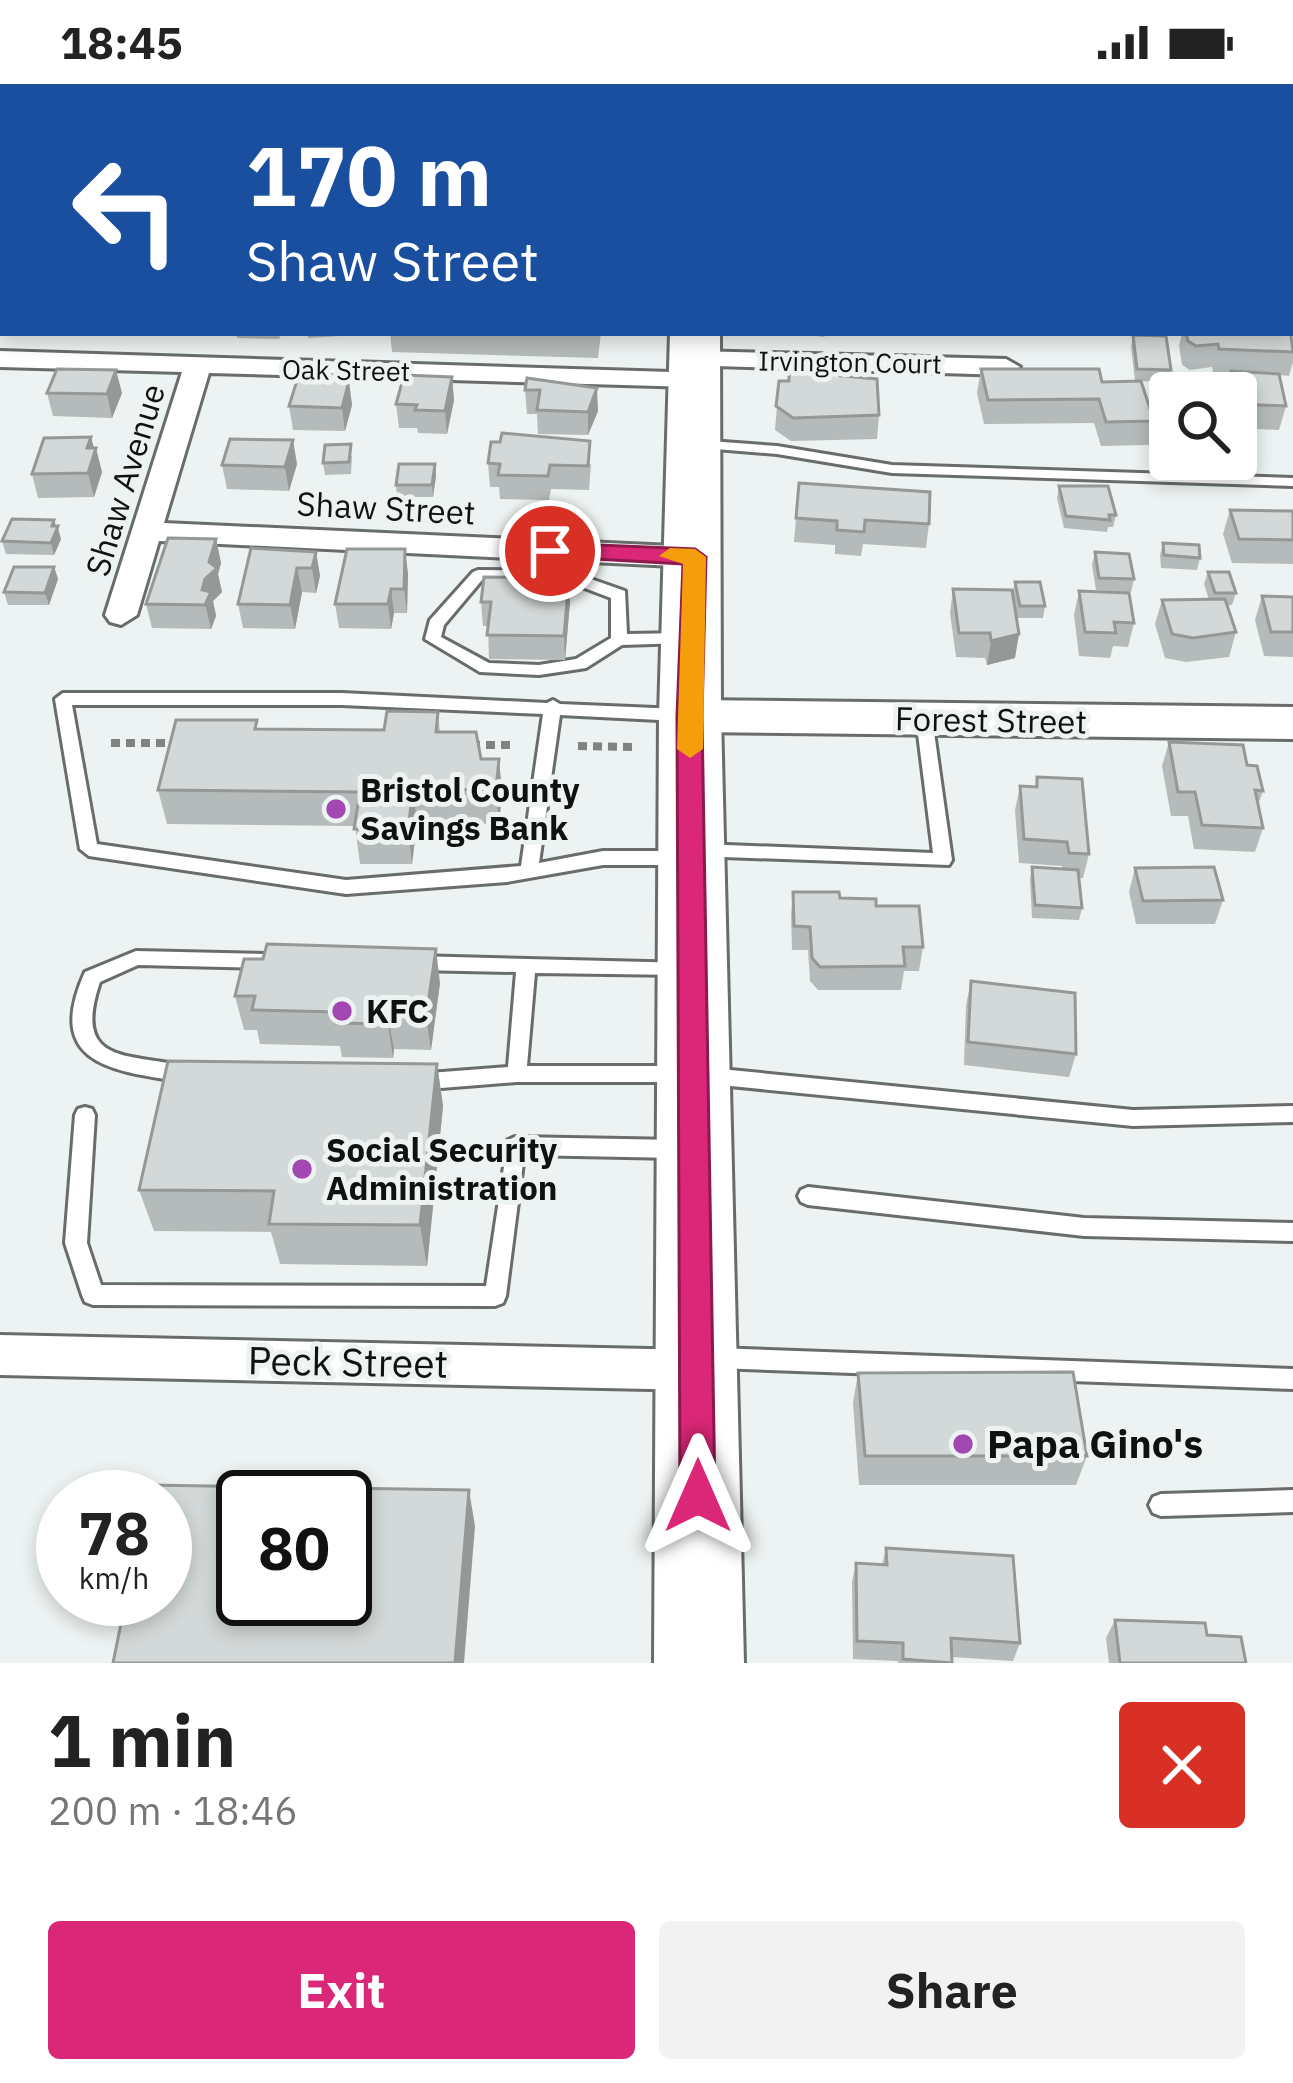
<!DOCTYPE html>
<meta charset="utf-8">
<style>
:root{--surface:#fff;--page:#f2f2f2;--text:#222;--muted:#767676;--accent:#db2777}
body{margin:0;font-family:"IBM Plex Sans",sans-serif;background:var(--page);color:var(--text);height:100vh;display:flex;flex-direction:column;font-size:45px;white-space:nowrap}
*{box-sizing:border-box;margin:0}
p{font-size:39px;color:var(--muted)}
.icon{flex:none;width:66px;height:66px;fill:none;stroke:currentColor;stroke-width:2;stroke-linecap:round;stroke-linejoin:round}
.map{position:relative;height:1579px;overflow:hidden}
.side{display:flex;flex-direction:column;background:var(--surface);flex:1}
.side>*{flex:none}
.top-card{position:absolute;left:0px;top:0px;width:1293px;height:252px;box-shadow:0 6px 18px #0003;background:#1a4fa0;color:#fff;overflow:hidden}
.fabs{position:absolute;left:1149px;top:288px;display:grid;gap:24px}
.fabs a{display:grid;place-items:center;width:108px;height:108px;border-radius:12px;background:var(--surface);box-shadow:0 6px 18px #0003;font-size:60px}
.speed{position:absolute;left:36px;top:1386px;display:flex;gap:24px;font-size:60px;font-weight:700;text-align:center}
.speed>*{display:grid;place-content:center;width:156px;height:156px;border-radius:50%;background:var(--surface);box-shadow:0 6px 18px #0003;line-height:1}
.speed small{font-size:30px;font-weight:400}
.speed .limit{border:6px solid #111;border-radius:18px;background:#fff;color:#111}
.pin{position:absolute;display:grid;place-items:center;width:102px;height:102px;color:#fff;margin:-51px;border:6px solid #fff;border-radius:50%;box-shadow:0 3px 12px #0007}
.me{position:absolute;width:132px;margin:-66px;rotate:0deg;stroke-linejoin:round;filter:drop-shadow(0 0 9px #0008)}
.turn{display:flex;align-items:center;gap:42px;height:252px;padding:0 48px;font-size:54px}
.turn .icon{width:156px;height:156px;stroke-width:2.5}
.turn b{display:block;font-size:84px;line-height:102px}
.round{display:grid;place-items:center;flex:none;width:126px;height:126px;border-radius:12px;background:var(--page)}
.head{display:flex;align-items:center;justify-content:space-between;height:204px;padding:0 48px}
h1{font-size:72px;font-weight:700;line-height:90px}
.button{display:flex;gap:24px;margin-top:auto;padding:24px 48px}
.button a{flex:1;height:138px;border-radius:12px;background:var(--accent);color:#fff;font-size:48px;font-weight:700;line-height:138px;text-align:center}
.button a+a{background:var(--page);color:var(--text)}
.status{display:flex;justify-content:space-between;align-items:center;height:84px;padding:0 60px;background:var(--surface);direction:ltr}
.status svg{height:33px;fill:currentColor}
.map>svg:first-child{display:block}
</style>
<div class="status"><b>18:45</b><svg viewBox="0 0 49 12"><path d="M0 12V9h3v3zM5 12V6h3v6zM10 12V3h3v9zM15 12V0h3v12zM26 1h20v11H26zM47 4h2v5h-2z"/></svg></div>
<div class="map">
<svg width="1293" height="1579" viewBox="0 0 1293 1579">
<rect width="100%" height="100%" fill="#edf3f2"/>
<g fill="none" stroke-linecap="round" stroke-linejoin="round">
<!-- lane casing -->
<g stroke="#686d6c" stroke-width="6">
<g id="lane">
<path d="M906 0H918L917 3H905Z"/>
<path d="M696 356 777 362 892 381 1293 394V402L892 389 777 370 691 363V357Z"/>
<path d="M478 486 568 487 625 507 627 550 684 549 692 554 684 559 622 561 586 584 539 591 480 588 425 555 430 536 473 488ZM482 496 566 497 611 514V554L576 575 539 581 489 579 441 553 444 541Z"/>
<path d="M63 609H342L547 619 553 616 560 620 679 625 687 631 679 637 560 631 539 779 603 767H680L689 774 680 781H603L507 798 346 810 89 772 80 765 55 615ZM72 621H342L543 630 521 782 346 796 97 760Z"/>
<path d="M924 628 932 634 952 776 949 781 696 772 693 767 696 762 702 760 933 769 916 634Z"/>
<path d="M136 867 267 870 274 872 276 877 274 882 267 884 138 881 100 898C70 985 134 968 192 984L195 990 192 996 185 998C113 987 43 981 85 888Z"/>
<path d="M415 872 688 879 690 884 688 889 681 891 535 889 527 982H682L689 984 692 990 689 996 682 998H517L416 1006 409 1004 406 998 409 992 416 990 508 983 516 888 415 886 408 884 406 879 408 874Z"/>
<path d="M710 984 1133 1026 1293 1022V1038L1133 1042 710 1000 703 998 700 992 703 986Z"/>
<path d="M85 1023 92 1025 95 1031 87 1159 101 1201 486 1202 508 1056 515 1053 677 1056 684 1059 687 1065 684 1071 677 1074 524 1071 506 1212 503 1219 495 1222 93 1221 85 1218 82 1211 65 1159 75 1031 78 1025Z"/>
<path d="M808 1103 1084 1134 1293 1139V1157L1084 1152 808 1121 801 1118 798 1112 801 1106Z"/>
<path d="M716 1264 1293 1285V1305L716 1284 708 1281 705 1274 708 1267Z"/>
<path d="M1293 1406V1428L1161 1432 1153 1429 1149 1421 1153 1413 1161 1410Z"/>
</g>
</g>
<!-- street casing -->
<g stroke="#686d6c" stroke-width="6">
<g id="street">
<path d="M1251 0H1273L1274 3H1252Z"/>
<rect x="1290" y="93" width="3" height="24"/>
<path d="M0 267 703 289 707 295 693 303 209 289 164 439 695 463 710 473 695 483 159 457 137 531 121 541 110 538 105 531 182 288 0 283Z"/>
<path d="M694 267 1006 275 1020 283 1006 291 684 281 680 275Z"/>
<path d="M0 1251 697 1266 713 1272 719 1286 713 1300 697 1306 0 1291Z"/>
</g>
</g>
<!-- secondary casing -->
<g stroke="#686d6c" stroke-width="6">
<path id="secondary" d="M690 616 1293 623V655L690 648 673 643 666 632 673 621Z"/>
</g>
<!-- highway casing -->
<g stroke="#686d6c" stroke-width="6">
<g id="highway">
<path d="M691 0H733L689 3Z"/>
<path d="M670 249H720L721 632 744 1579H654L659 632Z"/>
</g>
</g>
<!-- path-far1 -->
<path stroke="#7f8382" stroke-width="6" stroke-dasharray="6 4.5" stroke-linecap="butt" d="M792 0 824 3"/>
<!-- path -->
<g stroke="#7f8382" stroke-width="8" stroke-dasharray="9 6" stroke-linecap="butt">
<path d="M111 659H176"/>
<path d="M471 661H516"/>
<path d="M578 662 636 663"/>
</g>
<!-- lane -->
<use href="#lane" fill="#fff" fill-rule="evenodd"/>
<!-- street -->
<use href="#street" fill="#fff" fill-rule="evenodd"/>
<!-- secondary -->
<use href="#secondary" fill="#fff" fill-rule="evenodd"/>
<!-- highway -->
<use href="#highway" fill="#fff" fill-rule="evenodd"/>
</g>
<!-- wall -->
<g fill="#b5bbba">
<path d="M79 0H142L141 3H80Z"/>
<path d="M321 0H389L388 3H321Z"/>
<path d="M813 0H883L861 3Z"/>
<path d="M3 165V199H2L0 167Z"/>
<rect x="0" y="200" width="3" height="47"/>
<path d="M236 249H282L279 255 237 254Z"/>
<path d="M308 249H356L355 251 308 254Z"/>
<path d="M390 249H601L598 274 392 268Z"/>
<path d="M791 249H828L824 253Z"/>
<path d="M1182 249H1290L1293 257V278L1289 292 1280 291 1286 322 1279 346 1236 344V309H1220L1221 306H1226L1230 289 1213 288 1212 283 1190 286 1182 281 1179 262Z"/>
<path d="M1133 251 1171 286 1168 298 1135 297 1131 263Z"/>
<path d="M981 285 1102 298 1154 337 1149 361 1101 362 1094 339 984 340 977 309Z"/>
<path d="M345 291 352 321 345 347 293 346 289 322Z"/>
<path d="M452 293 454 316 447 350 418 349 417 344H399L396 320Z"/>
<path d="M527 294 598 327 588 351 538 350 537 330H527L525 306Z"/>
<path d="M779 297 879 331 877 355 791 357 775 346Z"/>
<path d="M47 309H122L112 334 53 332Z"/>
<path d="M94 364 102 388 94 413 38 414 32 390Z"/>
<path d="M352 372 351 390 325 391 323 379Z"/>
<path d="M488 379 591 380 589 406 551 405 549 416 500 415 499 403H490Z"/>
<path d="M297 380 289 407 227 405 222 381Z"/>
<path d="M435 380 436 392 433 413H397L396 401Z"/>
<path d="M799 399 929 440 926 464 863 460 861 472 835 470V461L794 458Z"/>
<path d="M1059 402 1116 431 1113 443H1108L1107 448 1064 444 1057 414Z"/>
<path d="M1230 426 1293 427V480L1232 479 1223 450Z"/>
<path d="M56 442H58L61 455 54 471 6 470 2 457Z"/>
<path d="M216 455 221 479 218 490 222 508 213 517 216 532 211 545 152 544 146 520Z"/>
<path d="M1163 459 1200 474 1197 486 1161 484 1160 471Z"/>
<path d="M316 468 320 492 316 509 302 508 295 545 243 544 238 520Z"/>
<path d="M1095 468 1134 495 1131 508 1096 506 1092 481Z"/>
<path d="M54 483 58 495 49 521H8L4 508Z"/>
<path d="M1208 488 1236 509 1232 521H1227L1236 548 1229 573 1186 578 1165 574 1155 540 1162 516H1209L1204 500Z"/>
<path d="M408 489 407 529H394L391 545 339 544 335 520Z"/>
<path d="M1015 498 1045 522 1043 534H1018L1015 574 987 581 985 574 956 573 950 529 953 505 1012 510Z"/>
<path d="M1079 507 1134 539 1128 563 1113 562 1110 574 1079 572 1074 531Z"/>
<path d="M1262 512 1293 513V573L1264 572 1255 536Z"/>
<path d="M481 518H570L565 576 489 575 488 542H483Z"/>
<path d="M438 628 440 648 481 675H499L502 710 499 740 417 739 412 780H360L355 742 167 740 158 706 258 645 384 646Z"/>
<path d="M1169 658 1247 681 1263 707 1258 721 1263 744 1255 768 1194 765 1188 732H1171L1162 682Z"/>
<path d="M1037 693 1089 770 1083 794H1079L1082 824 1079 836 1032 834 1030 795 1032 783 1062 785V782L1019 779 1015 726 1020 702 1035 703Z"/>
<path d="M1135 784 1223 816 1215 840H1136L1129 808Z"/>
<path d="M793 808 840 814 876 822 923 863 919 887H904L901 906H818L810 897 808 866H792L791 831Z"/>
<path d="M971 897 1076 970 1069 993 964 981 966 921Z"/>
<path d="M440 899 431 966 394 965 393 974 342 973 340 962 260 960 257 946H244L235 912Z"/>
<path d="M437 980 443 1022 427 1182 280 1180 271 1148 154 1147 139 1106Z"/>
<path d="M858 1289 1087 1372 1076 1401H859L853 1319Z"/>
<path d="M886 1464 1020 1559 1013 1577 952 1573V1579H898V1577L853 1575 852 1498 856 1479 882 1481Z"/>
<path d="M1115 1536 1207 1551 1246 1579H1109L1106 1554Z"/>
</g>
<!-- shaded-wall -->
<g fill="#949897">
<path d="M852 0H883L852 3Z"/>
<path d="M116 286 122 309 112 334 107 310Z"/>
<path d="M345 291 347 307 349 297 352 321 345 347 342 324Z"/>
<path d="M452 293 454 316 447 350 445 327Z"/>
<path d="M597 304 598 327 588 351V328Z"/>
<path d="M91 353 95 368 96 364 102 388 94 413 88 389 87 364Z"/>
<path d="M293 356 297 380 289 407 285 383Z"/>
<path d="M435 380 436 392 433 413 432 401Z"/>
<path d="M54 436 61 455 54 471 51 459Z"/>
<path d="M216 455 221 479 218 490 222 508 213 517 216 532 211 545 202 506Z"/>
<path d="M405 465 408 489 407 529 404 505Z"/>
<path d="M316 468 320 492 316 509 312 484Z"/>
<path d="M54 483 58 495 49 521 45 509Z"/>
<path d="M297 484 302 508 295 545 290 521Z"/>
<path d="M569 494 570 518 565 576 564 552Z"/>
<path d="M391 505 394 529 391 545 388 520Z"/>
<path d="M1019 550 1015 574 987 581 991 557Z"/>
<path d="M499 675 502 710 499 740 496 706Z"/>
<path d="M413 705 417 739 412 780 408 745Z"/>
<path d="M436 865 440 899 431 966 426 933Z"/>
<path d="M388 932 394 965 393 974 388 940Z"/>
<path d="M437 980 443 1022 427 1182 420 1141Z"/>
<path d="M469 1406 475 1442 464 1579H455Z"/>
</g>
<!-- building -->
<g fill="#d3d9d8" stroke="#949897" stroke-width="3" fill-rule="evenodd">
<path d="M8 0H36L34 3H6Z"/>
<path d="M216 0H271L270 3H215Z"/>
<rect x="0" y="200" width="3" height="24"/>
<path d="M1290 245 1293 268 1219 265 1218 260 1196 262 1188 257 1186 249H1290Z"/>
<path d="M1133 251 1166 252 1171 286 1137 285Z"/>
<path d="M57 285 116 286 107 310 47 309Z"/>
<path d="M981 285H1099L1102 298 1141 297 1154 337 1106 338 1099 315 988 316Z"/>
<path d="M789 287 877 295 879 331 793 334 776 322 779 297H789Z"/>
<path d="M1231 287 1279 290 1286 322 1236 320V309H1221V306H1234Z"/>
<path d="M299 290 345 291 343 297H349L342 324 289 322Z"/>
<path d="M404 291 452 293 445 327 415 326 417 321 396 320Z"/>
<path d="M527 294 597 304 588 328 537 326 540 306H525Z"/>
<path d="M502 349 590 357 588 382 550 381 548 392 498 391 500 380 488 379 491 358H500Z"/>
<path d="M91 353 87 364H96L88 389 32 390 44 354Z"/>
<path d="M230 355 293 356 285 383 222 381Z"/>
<path d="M351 360 349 378 323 379 325 361Z"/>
<path d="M399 380H435L432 401H396Z"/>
<path d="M799 399 930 408 929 440 865 436 864 448 837 446V437L796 434Z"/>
<path d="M1059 402H1108L1116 431H1109L1110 436 1066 432Z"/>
<path d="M1230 426 1293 427V456L1239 455Z"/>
<path d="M12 435 54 436 52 442H58L51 459 2 457Z"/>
<path d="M168 454 216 455 209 478 217 484 205 495 202 506 211 508 205 521 146 520Z"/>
<path d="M1163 459 1199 461 1200 474 1164 471Z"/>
<path d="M251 464 316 468 312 484H297L290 521 238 520Z"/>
<path d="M347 465H405L404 505H391L388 520H335Z"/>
<path d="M1095 468 1129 470 1134 495 1099 494Z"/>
<path d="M14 483H54L45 509 4 508Z"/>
<path d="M1208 488H1229L1236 509H1215Z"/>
<path d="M484 493 569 494 564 552 487 551 491 518H481Z"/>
<path d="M1015 498H1040L1045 522H1020Z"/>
<path d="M953 505 1012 506 1019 550 991 557 990 549H959Z"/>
<path d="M1079 507 1129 509 1134 539 1114 538 1116 549 1085 548Z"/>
<path d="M1262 512 1293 513V548H1271Z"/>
<path d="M1225 515 1236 548 1193 554 1172 550 1162 516Z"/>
<path d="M387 627 438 628 436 648H476L481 675H499L496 706 413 705 408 745H354L360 708 158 706 176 636H257L255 645 384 646Z"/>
<path d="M1169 658 1243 661 1247 681 1257 682 1263 707 1255 706 1263 744 1202 741 1195 708H1178Z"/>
<path d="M1037 693 1082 695 1089 770 1069 769 1067 758 1024 755 1020 702 1037 703Z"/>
<path d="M1032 783 1078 786 1082 824 1035 821Z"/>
<path d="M1214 783 1223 816 1143 817 1135 784Z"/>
<path d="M793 808H839L840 814 876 815V822H919L923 863H903L905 882 820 883 812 874 810 843 794 842Z"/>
<path d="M267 860 436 865 426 933 388 932V940L336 939 337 928 252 926 255 912H235L244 875H263Z"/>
<path d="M971 897 1075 909 1076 970 968 958Z"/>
<path d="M168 977 437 980 420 1141 269 1140 274 1107 139 1106Z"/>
<path d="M1073 1288 1087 1372H865L858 1289Z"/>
<path d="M148 1401 469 1406 455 1579H113L126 1515H165V1413H146ZM243 1413H345V1515H243Z"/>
<path d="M886 1464 1013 1472 1020 1559 951 1554 952 1579 903 1575V1559L857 1557 856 1479 887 1481Z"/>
<path d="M1115 1536 1205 1539 1207 1551 1241 1553 1246 1579H1120Z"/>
</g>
<!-- route -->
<path fill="#db2777" stroke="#8e194d" stroke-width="3" d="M550 459 695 465 706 473 702 632 715 1412 710 1423 698 1428 685 1423 680 1412 677 632 683 480 542 472 538 467Z"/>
<!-- slow -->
<path fill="#f59e0b" d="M695 465 706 473 703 665 690 674 677 665 683 480 659 472 670 464Z"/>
<!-- markers -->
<g fill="#a348b3" stroke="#edf3f2" stroke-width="4.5">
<circle cx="336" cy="725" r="12"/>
<circle cx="342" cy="927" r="12"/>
<circle cx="302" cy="1085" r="12"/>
<circle cx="963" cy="1360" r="12"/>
</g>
<g text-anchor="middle" stroke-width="10" stroke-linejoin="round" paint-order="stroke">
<!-- far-street labels -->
<g font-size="27" fill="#101211" stroke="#edf3f2">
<text transform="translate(850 279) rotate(1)" y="9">Irvington Court</text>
<text transform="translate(346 287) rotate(1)" y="9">Oak Street</text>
</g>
<!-- street labels -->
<g font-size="33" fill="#101211" stroke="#edf3f2">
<text transform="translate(125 396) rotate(-73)" y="12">Shaw Avenue</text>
<text transform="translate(386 424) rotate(3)" y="12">Shaw Street</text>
<text transform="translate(991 636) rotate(1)" y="12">Forest Street</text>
</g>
<!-- poi labels -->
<g font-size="33" font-weight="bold" fill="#101211" stroke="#edf3f2" text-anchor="start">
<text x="360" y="718">Bristol County<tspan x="360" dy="38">Savings Bank</tspan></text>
<text x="366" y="939">KFC</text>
<text x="326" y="1078">Social Security<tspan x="326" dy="38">Administration</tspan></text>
</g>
<!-- near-street labels -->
<g font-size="39" fill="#101211" stroke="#edf3f2">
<text transform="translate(348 1278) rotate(1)" y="14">Peck Street</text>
</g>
<!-- near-poi labels -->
<g font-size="39" font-weight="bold" fill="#101211" stroke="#edf3f2" text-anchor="start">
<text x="987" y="1374">Papa Gino's</text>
</g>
</g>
</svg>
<div class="fabs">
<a><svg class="icon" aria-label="search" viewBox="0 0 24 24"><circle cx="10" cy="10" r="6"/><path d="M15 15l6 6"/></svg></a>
</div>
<div class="speed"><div>78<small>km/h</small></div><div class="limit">80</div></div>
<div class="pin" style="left:550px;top:467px;background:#d93025"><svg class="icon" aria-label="arrive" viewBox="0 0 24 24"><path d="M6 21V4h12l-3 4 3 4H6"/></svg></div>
<svg class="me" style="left:698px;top:1412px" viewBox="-20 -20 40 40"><path d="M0-17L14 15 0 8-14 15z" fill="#db2777" stroke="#fff" stroke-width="4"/></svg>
<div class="top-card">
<div class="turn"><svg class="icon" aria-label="left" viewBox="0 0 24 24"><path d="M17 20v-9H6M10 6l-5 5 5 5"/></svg><div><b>170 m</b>Shaw Street</div></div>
</div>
</div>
<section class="side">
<div class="head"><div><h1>1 min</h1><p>200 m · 18:46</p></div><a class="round" style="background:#d93025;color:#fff"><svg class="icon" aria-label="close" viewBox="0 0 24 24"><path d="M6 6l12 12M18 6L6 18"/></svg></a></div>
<div class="button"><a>Exit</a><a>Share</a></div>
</section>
